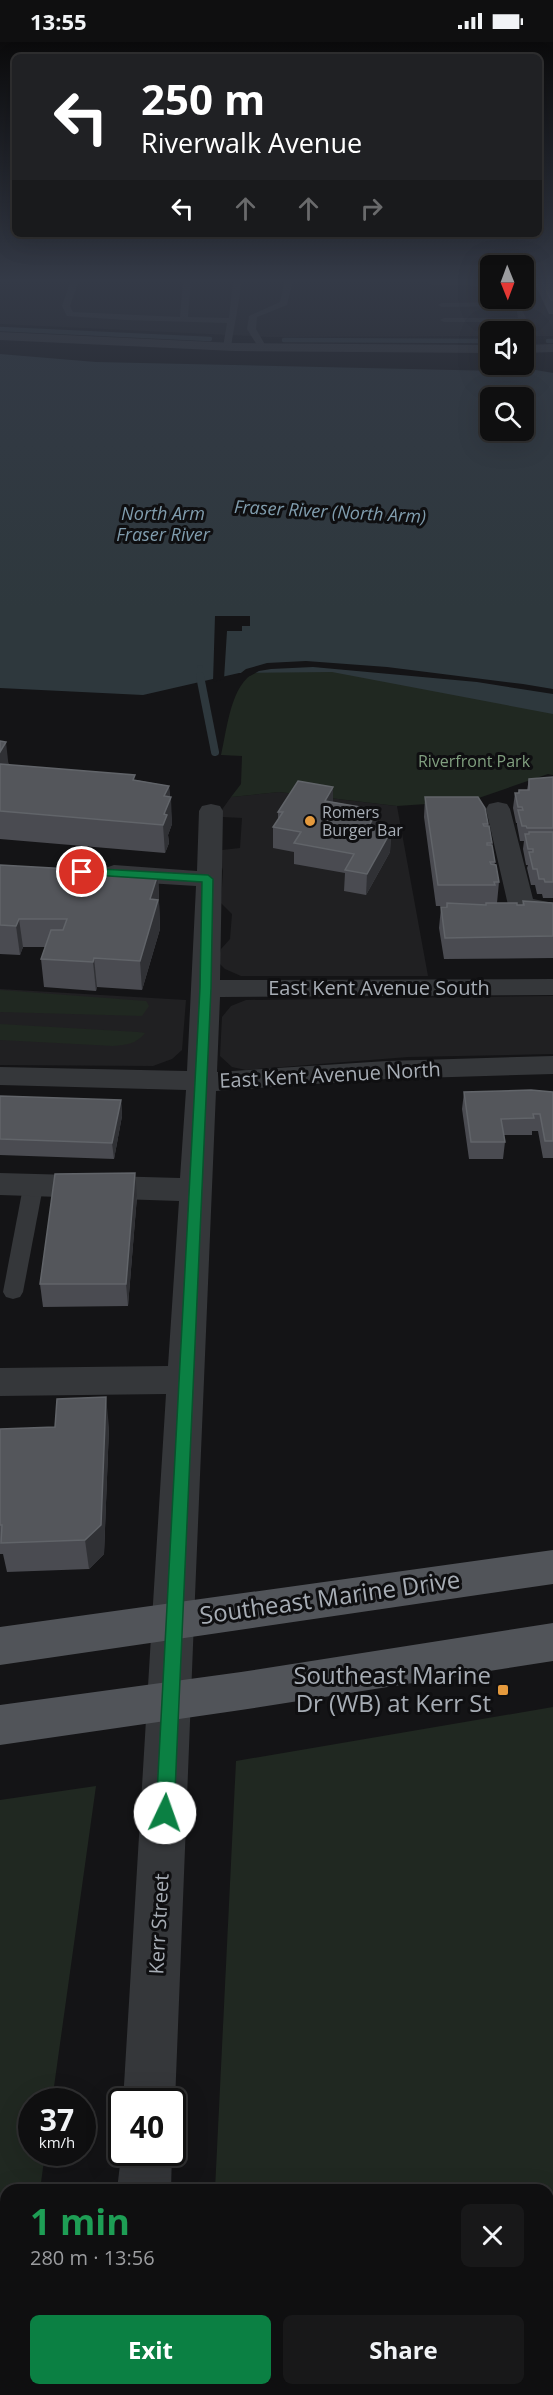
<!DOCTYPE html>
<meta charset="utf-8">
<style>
:root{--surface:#0f0f10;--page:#181819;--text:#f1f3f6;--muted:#9b9c9f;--line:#2f2f30;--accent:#0b8043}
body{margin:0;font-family:"Open Sans",sans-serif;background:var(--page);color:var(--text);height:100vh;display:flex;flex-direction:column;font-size:22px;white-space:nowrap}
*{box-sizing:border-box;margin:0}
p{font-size:20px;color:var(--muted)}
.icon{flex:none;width:33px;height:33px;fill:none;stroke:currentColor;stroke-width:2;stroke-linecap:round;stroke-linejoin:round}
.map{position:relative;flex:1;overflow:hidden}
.sheet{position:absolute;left:0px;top:2142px;width:554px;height:212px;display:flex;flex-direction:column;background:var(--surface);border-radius:18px 18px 0 0;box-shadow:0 6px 24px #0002,0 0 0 2px var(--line)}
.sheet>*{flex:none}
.guide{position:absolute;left:12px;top:12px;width:530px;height:183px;border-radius:9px;box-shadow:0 6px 24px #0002,0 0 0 2px var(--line);background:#202124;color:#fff;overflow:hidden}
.needle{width:39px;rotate:179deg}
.buttons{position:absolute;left:480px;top:213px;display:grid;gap:12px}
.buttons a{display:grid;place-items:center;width:54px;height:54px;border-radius:9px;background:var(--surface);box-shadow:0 6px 24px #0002,0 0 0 2px var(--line);font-size:30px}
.speed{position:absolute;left:18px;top:2046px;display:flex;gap:12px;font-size:30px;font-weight:700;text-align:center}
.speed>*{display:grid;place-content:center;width:78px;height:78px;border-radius:50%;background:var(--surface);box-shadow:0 6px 24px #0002,0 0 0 2px var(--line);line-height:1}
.speed small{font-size:15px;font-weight:400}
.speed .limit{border:3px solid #111;border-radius:9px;background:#fff;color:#111}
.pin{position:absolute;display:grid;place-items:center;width:51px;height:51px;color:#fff;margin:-26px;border:3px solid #fff;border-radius:50%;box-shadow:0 2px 6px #0007}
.me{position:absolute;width:66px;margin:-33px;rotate:3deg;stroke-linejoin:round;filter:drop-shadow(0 0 4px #0008)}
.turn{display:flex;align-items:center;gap:21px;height:126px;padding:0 30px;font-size:27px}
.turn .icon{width:78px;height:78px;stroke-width:2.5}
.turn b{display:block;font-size:42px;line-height:51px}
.lanes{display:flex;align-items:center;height:57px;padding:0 30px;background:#0003;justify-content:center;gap:30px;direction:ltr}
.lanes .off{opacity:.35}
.round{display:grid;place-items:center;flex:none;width:63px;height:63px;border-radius:9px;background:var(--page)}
.headline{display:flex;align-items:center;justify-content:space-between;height:102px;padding:0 30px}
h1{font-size:36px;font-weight:700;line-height:45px;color:#1e9e55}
.primary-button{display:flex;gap:12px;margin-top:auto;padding:12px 30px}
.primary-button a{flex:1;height:69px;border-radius:9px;background:var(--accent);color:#fff;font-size:24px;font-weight:700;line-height:69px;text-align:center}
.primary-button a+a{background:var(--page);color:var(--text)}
.status{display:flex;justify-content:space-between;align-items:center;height:42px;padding:0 30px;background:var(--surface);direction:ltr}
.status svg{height:16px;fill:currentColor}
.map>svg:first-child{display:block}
</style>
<div class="status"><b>13:55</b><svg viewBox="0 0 49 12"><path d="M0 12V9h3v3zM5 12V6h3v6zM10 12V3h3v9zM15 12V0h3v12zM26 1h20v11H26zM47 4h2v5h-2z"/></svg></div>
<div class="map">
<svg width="553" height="2353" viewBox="0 0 553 2353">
<rect width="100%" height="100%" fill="#141416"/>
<!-- built -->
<g fill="#202022">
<path d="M0 238H490V256H524V238H553V294H524V290H490V294L269 295 0 282Z"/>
<path d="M279 750 397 764 428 934H241L225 927 220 922 219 915 221 907 230 897 232 872 221 861 223 829 220 817 222 808 240 806 242 776 223 775 221 769 231 755Z"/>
<path d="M0 947 186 958 182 1008 172 1017 153 1024 0 1023Z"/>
<path d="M553 954V1012L408 1015 246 1028 232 1025 220 1014 222 975 231 964 246 958Z"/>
</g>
<!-- green -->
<g fill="#202821">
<path d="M313 625 553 652V733L548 732 470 759 397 764 279 750 231 755 241 742 242 714 221 713C227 689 231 634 261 629 277 625 296 626 313 625Z"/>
<path d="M0 948 146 959 149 964 142 974 0 970Z"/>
<path d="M0 982 138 990 145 991C136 1002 127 1003 113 1004L0 998Z"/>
<path d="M553 1665V2353H184L185 2348H548V2148H215L236 1719Z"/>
<path d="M96 1744 52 2059 32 2060V2110L45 2111 40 2148H6V2348H11L10 2353H0V1758Z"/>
</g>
<!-- water -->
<path fill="#2e383d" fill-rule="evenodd" d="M0 312 96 320 499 329 530 327 553 331V672L332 630 239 631 143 653 0 646ZM490 356H524V388H490Z"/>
<!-- pier -->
<g fill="#141416">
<path d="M215 574H250V584H242V589H227L224 637 213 640Z"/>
<path d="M306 619 387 625 523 642 553 647V652L477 640 313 625 271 627 259 629 250 634H237L246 627 267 621Z"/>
</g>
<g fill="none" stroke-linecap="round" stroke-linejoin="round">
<!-- stream-far2 -->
<g stroke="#2e383d" stroke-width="4.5">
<path d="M0 287 210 297"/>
<path d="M284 298 490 299"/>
<path d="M548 299H553"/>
</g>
<!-- stream-far1 -->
<path stroke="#2e383d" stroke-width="6" d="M200 635V626"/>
<!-- stream -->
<path stroke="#2e383d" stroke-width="8" d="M200 634 215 710"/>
<!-- service -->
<g fill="#35373a" fill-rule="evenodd">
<path d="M71 238H79L70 264 73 270 180 275 183 238H191L188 275 229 276 233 238H241C240 261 234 282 231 305L227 308 223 305 227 281 125 278 67 274 62 264Z"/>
<path d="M285 238H293L287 263 257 275 256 287 267 306 260 308 247 287 249 274 280 260Z"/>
<path d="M474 238 490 243V247L471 243H432L428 241 432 239Z"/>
<path d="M524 243 528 245 533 257 520 264 527 278 534 309 527 307 519 280H444L440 278 444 276H518L516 264 442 265 438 263 442 261 517 260 525 256Z"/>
<path d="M33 1138 40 1140 43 1145 23 1250 20 1255 13 1257 6 1255 3 1250 23 1145 26 1140Z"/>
</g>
<!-- minor -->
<g fill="#35373a" fill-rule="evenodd">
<path d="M498 760 507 762 510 767 533 857 553 861V877L512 869 508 863 486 767 489 762Z"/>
<path d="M211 762 220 764 223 769 220 938 553 937V953L220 955 217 1030 387 1019 553 1014V1032L387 1037 216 1049 194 1578 188 1591 173 1596 158 1591 152 1578 166 1352 0 1354V1326L168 1324 179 1159 0 1153V1131L180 1136 186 1048 0 1043V1025L187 1029 196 844 114 839 105 836 101 831 105 826 114 823 197 829 199 769 202 764Z"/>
</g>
<!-- tertiary -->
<g fill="#35373a" fill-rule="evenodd">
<path d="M0 290 234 301 490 303V311L234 309 0 298Z"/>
<path d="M553 302V310L524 311V303Z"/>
<path d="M173 1560 188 1565 194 1578 175 2060 172 2066V2060H123L152 1578 158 1565Z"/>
<path d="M122 2105V2110H172L171 2148H117Z"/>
<rect x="96" y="2348" width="58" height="5"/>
</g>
<!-- primary -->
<g fill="#515459" fill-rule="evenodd">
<path d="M553 1508V1542L0 1623V1585Z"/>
<path d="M553 1581V1619L241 1668 0 1703V1663L241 1630Z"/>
</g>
</g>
<!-- wall -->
<g fill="#4a4b51">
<path d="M533 238H553V272H549Z"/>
<path d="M0 699 9 723 136 738 169 744 172 782 168 793 169 801 165 811 0 797Z"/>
<path d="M553 735V856H543L542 852H537L535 843H531L527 826 528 823H526L523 807 524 799H520L517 783V781H516L513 766 515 751H518L519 748H527L529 737Z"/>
<path d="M333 745V760L378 768 377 787 391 789 390 810 366 853 344 849 345 831 294 822V810L273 806V785L278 778V770Z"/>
<path d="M425 755 488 782 495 823 499 840 497 861 517 863H522L523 859 553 861V916L444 917 439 886 441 865H446L447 864H436L424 775Z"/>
<path d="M0 823 158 832 160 887 142 948 97 945 96 949 44 945 41 917 45 905H23L20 913 0 912Z"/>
<path d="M464 1050H553V1116H543L538 1089H532V1093H504L505 1100 503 1117H469L462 1067Z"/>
<path d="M0 1054 121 1058 122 1074 114 1117 0 1113Z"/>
<path d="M137 1154 128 1264 43 1265 40 1242Z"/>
<path d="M109 1385 104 1512 89 1527 7 1530 3 1512H0V1387Z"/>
</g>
<!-- shaded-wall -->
<g fill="#303135">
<path d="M6 700 9 727 0 742V710Z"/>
<path d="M169 744 170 758 171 755 172 782 168 793 169 801 165 811 163 783 164 754Z"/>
<path d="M333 745V766L325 759Z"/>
<path d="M378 768 377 789 368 785Z"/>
<path d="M391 789 390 810 366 853 367 832Z"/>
<path d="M158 832 160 887 142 948 140 919 150 857Z"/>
<path d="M19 877 23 905 20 913 16 884Z"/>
<path d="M94 916 97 945 96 949 93 920Z"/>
<path d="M121 1058 122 1074 114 1117 112 1101Z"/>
<path d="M135 1131 137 1154 128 1264 126 1242Z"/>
<path d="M106 1355 109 1385 104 1512 89 1527 85 1498Z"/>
</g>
<!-- building -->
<g fill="#54565b" stroke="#616469" stroke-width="1.5">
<path d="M541 238H553V258H551Z"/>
<path d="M0 699 6 700 0 710Z"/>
<path d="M0 722 135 733 133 738 169 744 164 754 171 755 164 772 167 773 163 783 0 769Z"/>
<path d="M553 735V786H527L526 784H522L518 768H523L522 765H518L515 751H519V748H529V737Z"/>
<path d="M298 739 333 745 325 759 378 768 368 785 391 789 367 832 345 828 354 812 294 801 301 790 273 785 283 770H278Z"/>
<path d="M425 755H478L485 766 488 782H483L484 784H489L492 801H487V803H492L495 820H490L491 822 496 823 499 840H494L495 843H438Z"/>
<path d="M529 790H553V840H545L544 837H539L537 827H533L529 810H533V807H528L525 792H529Z"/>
<path d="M0 823 158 832 150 857 158 858 140 919 94 916 93 920 41 917 51 888H63L67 877H19L16 884 0 883Z"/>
<path d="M523 859 553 861V894L445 896 441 865H447V861L486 863V861H517V863H524Z"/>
<path d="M531 1048 553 1050V1099H545L540 1072H533L534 1076 501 1077 505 1100H471L464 1050Z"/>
<path d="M0 1054 121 1058 112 1101 0 1097Z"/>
<path d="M135 1131 126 1242H40L55 1132Z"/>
<path d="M106 1355 101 1483 85 1498 1 1501 2 1483H0V1387L55 1385 57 1357Z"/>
</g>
<!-- sky -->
<linearGradient id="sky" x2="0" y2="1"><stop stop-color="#0b0b0c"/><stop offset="0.42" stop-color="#343a47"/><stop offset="1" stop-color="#343a47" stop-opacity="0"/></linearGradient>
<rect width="553" height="567" fill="url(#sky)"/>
<!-- route -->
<path fill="#0b8043" stroke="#07532c" stroke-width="1.5" d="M82 826 208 833 213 837 211 946 174 1771 172 1777 165 1780 158 1777 156 1771 200 946 202 840 78 832 77 830Z"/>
<!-- markers -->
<g fill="#e59a3d" stroke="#0f0f11" stroke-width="2">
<circle cx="310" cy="779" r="6"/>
<rect x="497" y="1642" width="12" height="12" rx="3"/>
</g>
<g text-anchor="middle" stroke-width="6" stroke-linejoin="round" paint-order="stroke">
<!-- far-park labels -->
<g font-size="16" fill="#809f7f" stroke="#0f0f11">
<text x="474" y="725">Riverfront Park</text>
</g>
<!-- far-poi labels -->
<g font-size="16" fill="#a7adb5" stroke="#0f0f11" text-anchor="start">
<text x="322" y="776">Romers<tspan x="322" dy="18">Burger Bar</tspan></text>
</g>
<!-- far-water labels -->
<g font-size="18" font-style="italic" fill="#809dae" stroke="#0f0f11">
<text transform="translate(330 470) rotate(3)" y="6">Fraser River (North Arm)</text>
<text x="163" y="478">North Arm<tspan x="163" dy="21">Fraser River</tspan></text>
</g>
<!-- street labels -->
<g font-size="20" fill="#a7adb5" stroke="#0f0f11">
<text x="379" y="953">East Kent Avenue South</text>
<text transform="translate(330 1033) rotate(-3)" y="7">East Kent Avenue North</text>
<text transform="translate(159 1882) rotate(-87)" y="7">Kerr Street</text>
</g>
<!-- near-street labels -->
<g font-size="24" fill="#a7adb5" stroke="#0f0f11">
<text transform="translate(330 1556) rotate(-8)" y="8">Southeast Marine Drive</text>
</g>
<!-- near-poi labels -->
<g font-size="24" fill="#a7adb5" stroke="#0f0f11" text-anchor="end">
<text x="491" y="1642">Southeast Marine<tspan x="491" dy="28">Dr (WB) at Kerr St</tspan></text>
</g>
</g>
</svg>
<div class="buttons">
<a><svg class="needle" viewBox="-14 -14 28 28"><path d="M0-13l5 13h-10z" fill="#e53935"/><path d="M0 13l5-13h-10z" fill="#9b9c9f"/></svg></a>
<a><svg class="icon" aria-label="sound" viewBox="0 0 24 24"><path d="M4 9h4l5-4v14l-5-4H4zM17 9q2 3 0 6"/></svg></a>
<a><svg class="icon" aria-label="search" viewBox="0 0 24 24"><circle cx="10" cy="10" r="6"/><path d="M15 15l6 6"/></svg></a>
</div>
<div class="speed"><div>37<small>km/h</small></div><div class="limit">40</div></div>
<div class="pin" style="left:82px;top:830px;background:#d93025"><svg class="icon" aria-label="arrive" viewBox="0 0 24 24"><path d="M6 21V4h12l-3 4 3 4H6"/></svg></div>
<svg class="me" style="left:165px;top:1771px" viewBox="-20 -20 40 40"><circle r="19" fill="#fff"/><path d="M0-13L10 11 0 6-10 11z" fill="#0b8043"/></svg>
<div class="guide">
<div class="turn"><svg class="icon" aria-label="left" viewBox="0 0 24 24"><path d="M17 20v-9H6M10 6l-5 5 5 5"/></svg><div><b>250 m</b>Riverwalk Avenue</div></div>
<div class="lanes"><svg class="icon" aria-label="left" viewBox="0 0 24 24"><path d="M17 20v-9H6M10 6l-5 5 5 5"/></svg><svg class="icon off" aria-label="ahead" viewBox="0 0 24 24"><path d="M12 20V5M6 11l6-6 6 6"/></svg><svg class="icon off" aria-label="ahead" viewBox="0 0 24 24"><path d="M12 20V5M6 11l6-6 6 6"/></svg><svg class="icon off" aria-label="right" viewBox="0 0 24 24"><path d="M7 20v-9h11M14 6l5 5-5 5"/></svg></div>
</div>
<section class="sheet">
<div class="headline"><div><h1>1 min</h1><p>280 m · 13:56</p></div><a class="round"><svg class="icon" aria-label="close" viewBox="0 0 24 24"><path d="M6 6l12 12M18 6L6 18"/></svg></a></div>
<div class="primary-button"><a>Exit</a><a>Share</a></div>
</section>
</div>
